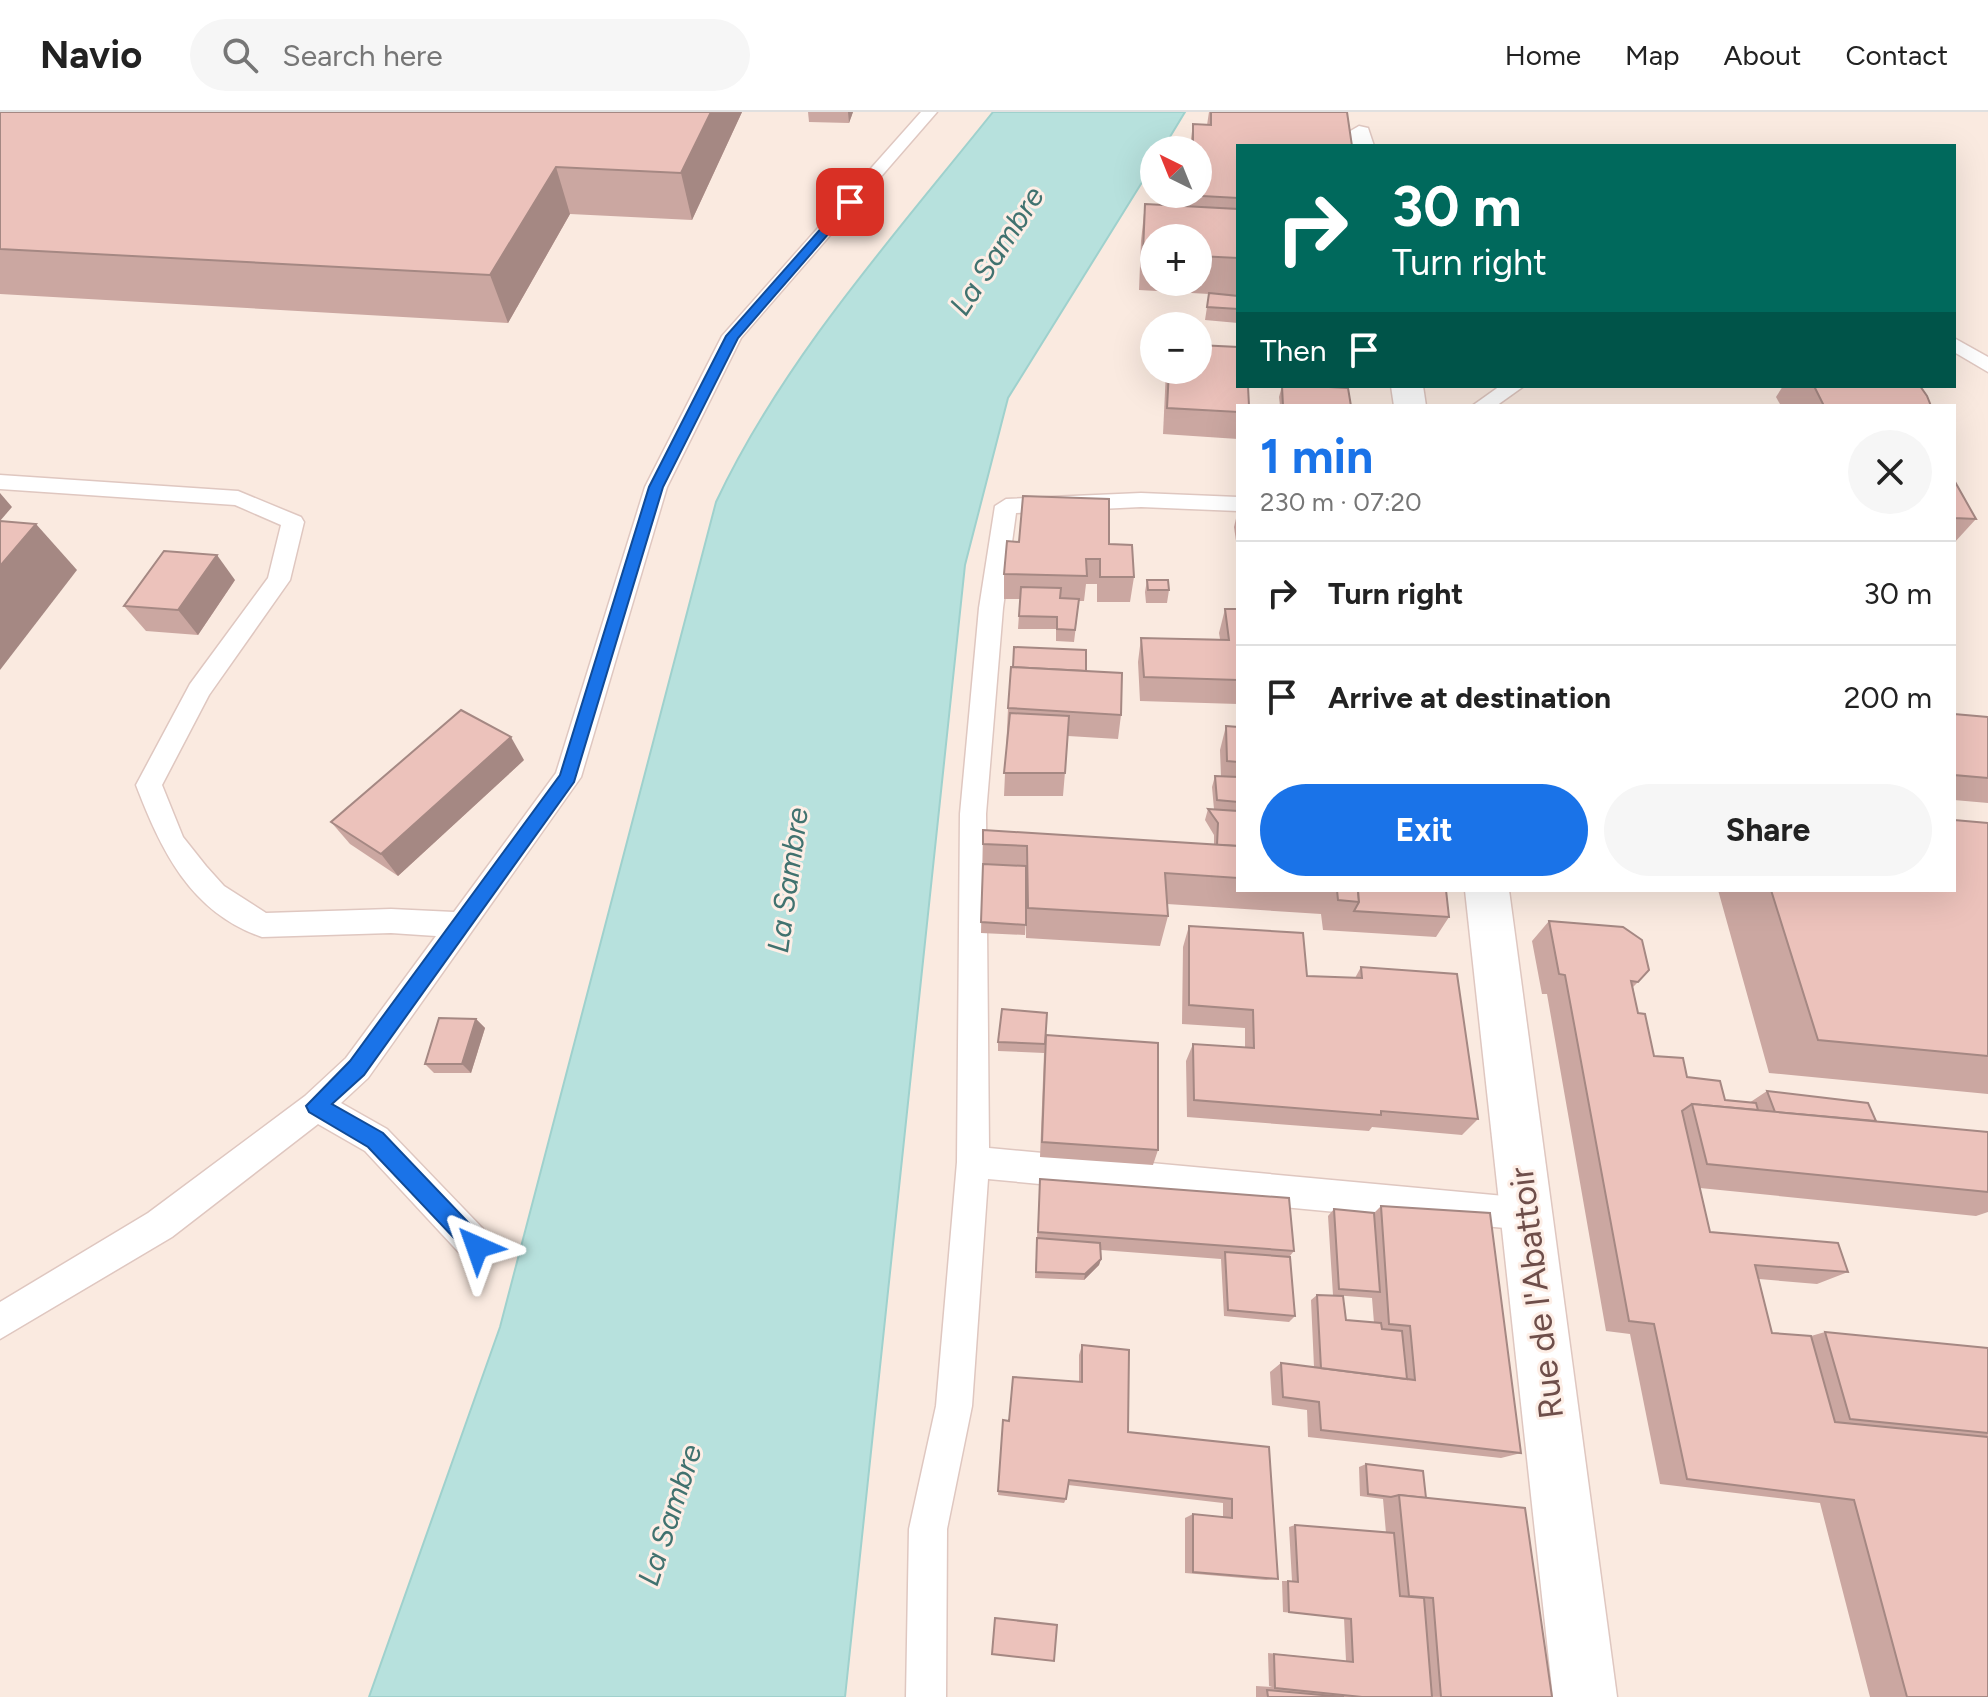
<!DOCTYPE html>
<meta charset="utf-8">
<style>
:root{--surface:#fff;--page:#f6f6f6;--text:#222;--muted:#767676;--line:#e0e0e0;--accent:#1a73e8}
body{margin:0;font-family:Figtree,sans-serif;background:var(--page);color:var(--text);height:100vh;display:flex;flex-direction:column;font-size:30px;white-space:nowrap}
*{box-sizing:border-box;margin:0}
p{font-size:26px;color:var(--muted)}
.icon{flex:none;width:44px;height:44px;fill:none;stroke:currentColor;stroke-width:2;stroke-linecap:round;stroke-linejoin:round}
.map{position:relative;flex:1;overflow:hidden}
.details{position:absolute;left:1236px;top:292px;width:720px;height:488px;display:flex;flex-direction:column;background:var(--surface);border-radius:0px;box-shadow:0 8px 32px #0002}
.details>*{flex:none}
.banner{position:absolute;left:1236px;top:32px;width:720px;height:244px;border-radius:0px;box-shadow:0 8px 32px #0002;background:#00695c;color:#fff;overflow:hidden}
.needle{width:52px;rotate:317deg}
.tools{position:absolute;left:1140px;top:24px;display:grid;gap:16px}
.tools a{display:grid;place-items:center;width:72px;height:72px;border-radius:50%;background:var(--surface);box-shadow:0 8px 32px #0002;font-size:40px}
.pin{position:absolute;display:grid;place-items:center;width:68px;height:68px;color:#fff;margin:-34px;border-radius:16px;box-shadow:0 4px 12px #0006}
.me{position:absolute;width:88px;margin:-44px;rotate:317deg;stroke-linejoin:round;filter:drop-shadow(0 0 6px #0008)}
.turn{display:flex;align-items:center;gap:28px;height:168px;padding:0 24px;font-size:36px}
.turn .icon{width:104px;height:104px;stroke-width:2.5}
.turn b{display:block;font-size:56px;line-height:68px}
.then{display:flex;align-items:center;height:76px;padding:0 24px;background:#0003;gap:16px;font-size:30px}
.round{display:grid;place-items:center;flex:none;width:84px;height:84px;border-radius:42px;background:var(--page)}
.headline{display:flex;align-items:center;justify-content:space-between;height:136px;padding:0 24px}
h1{font-size:48px;font-weight:700;line-height:60px;color:var(--accent)}
.primary-button{display:flex;gap:16px;margin-top:auto;padding:16px 24px}
.primary-button a{flex:1;height:92px;border-radius:48px;background:var(--accent);color:#fff;font-size:32px;font-weight:700;line-height:92px;text-align:center}
.primary-button a+a{background:var(--page);color:var(--text)}
ul{padding:0;list-style:none}
li{display:flex;align-items:center;gap:24px;height:104px;padding:0 24px;border-top:2px solid var(--line)}
li div{flex:1}
li b{display:block;font-size:30px}
li em{font-style:normal}
header{display:flex;align-items:center;gap:48px;box-sizing:border-box;height:112px;padding:0 40px;background:var(--surface);border-bottom:2px solid var(--line)}
header strong{font-size:38px}
nav{display:flex;gap:44px;margin-inline-start:auto;font-size:28px}
.search{width:560px;height:72px;background:var(--page);display:flex;align-items:center;gap:20px;box-sizing:border-box;padding:0 28px;border-radius:44px;color:var(--muted);font-size:30px}
.map>svg:first-child{display:block}
</style>
<header>
<strong>Navio</strong>
<div class="search"><svg class="icon" aria-label="search" viewBox="0 0 24 24"><circle cx="10" cy="10" r="6"/><path d="M15 15l6 6"/></svg>Search here</div>
<nav><a>Home</a><a>Map</a><a>About</a><a>Contact</a></nav>
</header>
<div class="map">
<svg width="1988" height="1585" viewBox="0 0 1988 1585">
<rect width="100%" height="100%" fill="#faeae0"/>
<!-- water -->
<path fill="#b7e1dd" stroke="#9fd1cd" stroke-width="2" d="M993 0H1185L1162 38H1154V51L1008 286 965 453 845 1585H369L500 1215 716 390C784 246 894 124 993 0Z"/>
<g fill="none" stroke-linecap="round" stroke-linejoin="round">
<!-- lane casing -->
<g stroke="#dfc7c0" stroke-width="3">
<g id="lane">
<path d="M921 0H937L741 226 667 375 581 665 368 966 341 991 387 1017 489 1123 494 1135 489 1147 477 1152 465 1147 365 1039 318 1012 172 1125 0 1227V1190L148 1101 305 984 346 946 436 824 391 821 262 825C190 800 161 738 136 673L190 572 268 466 281 413 235 393 0 377V363L238 379 301 405 304 410 290 468 209 583 162 673 183 725 206 754 224 774 266 801 391 797 454 800 556 661 645 375 722 224Z"/>
<path d="M1954 226 1988 245V260L1954 240Z"/>
<path d="M1500 274H1524L1496 294H1472Z"/>
<path d="M1141 381 1238 385V399L1141 395 1016 401 1003 496 986 702 989 1036 1526 1086 1538 1090 1542 1102 1538 1114 1526 1118 988 1067 972 1294 947 1417 946 1585H906L909 1417 936 1294 957 1050 960 702 979 496 995 394 1006 387Z"/>
</g>
</g>
<!-- street casing -->
<g stroke="#dfc7c0" stroke-width="3">
<g id="street">
<path d="M1359 14 1368 16 1374 34H1348L1347 21Z"/>
<path d="M1391 274H1423L1426 294H1394Z"/>
<path d="M1465 778H1509L1617 1585H1553Z"/>
</g>
</g>
<!-- lane -->
<use href="#lane" fill="#fff" fill-rule="evenodd"/>
<!-- street -->
<use href="#street" fill="#fff" fill-rule="evenodd"/>
</g>
<!-- wall -->
<g fill="#cba7a1" fill-rule="evenodd">
<path d="M0 0H742L692 108 570 102 508 211 0 182Z"/>
<path d="M808 0H853L849 11 809 10Z"/>
<path d="M1209 0H1347L1238 34V211L1205 208 1209 182 1139 178 1141 129 1145 92 1161 93V82H1198L1190 34 1193 12 1207 13ZM1154 126H1198V170H1154Z"/>
<path d="M1166 258H1198L1238 294V327L1163 322Z"/>
<path d="M1282 274 1351 294H1280L1279 285Z"/>
<path d="M1783 274H1920L1931 294H1781L1776 285Z"/>
<path d="M1954 368 1976 407 1954 431Z"/>
<path d="M1238 398V443L1234 415Z"/>
<path d="M1109 432 1134 465 1130 490H1097V472H1086L1084 489H1079L1074 530 1056 529V517H1018L1020 487H1004V462Z"/>
<path d="M235 468 198 523 146 519 124 494Z"/>
<path d="M1147 468 1169 478 1167 491H1146L1145 480Z"/>
<path d="M1225 497H1238V592L1140 589 1138 550 1141 526 1220 527 1219 521Z"/>
<path d="M1086 559 1121 603 1118 627 1068 624 1063 684H1004L1008 596Z"/>
<path d="M1954 602 1988 605V691L1954 688Z"/>
<path d="M1226 614 1238 615V778H1446L1449 805 1436 825 1323 818 1321 802 1167 792 1168 804 1160 834 1026 826V805L1025 823 981 821 983 718 1214 733V723L1205 708 1208 697H1214L1212 675 1215 664H1221L1220 638Z"/>
<path d="M524 648 398 764 350 732 331 710Z"/>
<path d="M1988 711V982L1769 961 1718 778H1954Z"/>
<path d="M1549 809 1638 870 1633 875 1638 901 1654 944 1687 965 1725 988 1749 991 1767 979 1876 1009 1988 1020V1100L1976 1104 1700 1076 1710 1120 1848 1160 1817 1172 1759 1167 1772 1221 1811 1224 1825 1220 1988 1236V1585H1870L1820 1391 1660 1372 1630 1222 1606 1219 1547 882H1542L1532 829Z"/>
<path d="M1189 814 1307 864 1355 866 1361 855 1478 1007 1462 1023 1372 1015 1369 1019 1187 1005 1186 949 1193 932 1245 935V916L1182 912 1183 835Z"/>
<path d="M476 907 485 916 471 961H434L425 952Z"/>
<path d="M998 930 1045 932 1158 1038 1153 1053 1040 1045 1044 941 998 939Z"/>
<path d="M1040 1067 1294 1139 1289 1145 1295 1204 1289 1210 1224 1204 1221 1147 1101 1138V1147L1099 1153 1084 1168 1035 1166Z"/>
<path d="M1381 1094 1521 1341 1501 1346 1308 1325 1307 1298 1272 1293 1270 1260 1281 1251 1314 1255 1311 1188 1317 1183 1346 1208 1374 1211 1372 1186 1333 1183 1328 1104 1334 1097 1374 1101Z"/>
<path d="M1082 1233 1128 1320 1269 1335 1278 1467 1266 1468 1185 1461V1406L1193 1402 1223 1405V1391L1068 1373 1066 1387 1064 1391 998 1383 1003 1308 1009 1309 1079 1270V1243Z"/>
<path d="M1366 1352 1426 1386 1552 1585H1256V1574L1272 1575 1269 1574 1268 1541 1346 1549 1344 1506 1283 1500 1282 1469H1292L1289 1415 1295 1413 1386 1421 1383 1387 1360 1384 1359 1355Z"/>
</g>
<!-- shaded-wall -->
<g fill="#a58883">
<path d="M711 0H742L692 108 681 61Z"/>
<path d="M848 0H853L849 11Z"/>
<path d="M556 55 570 102 508 211 490 163Z"/>
<path d="M0 381 12 395 0 409Z"/>
<path d="M36 412 77 458 0 558V454Z"/>
<path d="M217 443 235 468 198 523 178 498Z"/>
<path d="M511 625 524 648 398 764 381 742Z"/>
<path d="M476 907 485 916 471 961 462 952Z"/>
<path d="M1101 1147 1099 1153 1084 1168 1085 1162Z"/>
</g>
<!-- building -->
<g fill="#ecc2bb" stroke="#a58883" stroke-width="2">
<path d="M0 0H711L681 61 556 55 490 163 0 137Z"/>
<path d="M1211 0H1347L1352 34H1238V86L1166 82H1198V38H1166V33L1193 34V12L1211 13Z"/>
<path d="M1145 92 1238 97V146L1198 144V126H1154V141L1143 140Z"/>
<path d="M1209 181 1238 184V197L1207 195Z"/>
<path d="M1198 233 1238 235V274H1248L1249 294H1238V300L1167 296 1169 258H1198Z"/>
<path d="M1282 274H1310L1348 276 1351 294H1283Z"/>
<path d="M1814 274H1920L1927 284 1931 294H1824Z"/>
<path d="M1954 368 1976 407 1954 406Z"/>
<path d="M1023 384 1109 387V432L1132 433 1134 465H1100V447H1086L1087 464 1004 462 1007 429 1019 430Z"/>
<path d="M0 409 36 412 0 454Z"/>
<path d="M164 439 217 443 178 498 124 494Z"/>
<path d="M1147 468H1168L1169 478H1148Z"/>
<path d="M1021 475 1061 476 1060 486 1079 487 1075 518 1057 517V505L1019 504Z"/>
<path d="M1225 497H1238V568L1144 565 1141 526 1229 528Z"/>
<path d="M1014 535 1086 538V559L1013 555Z"/>
<path d="M1011 555 1122 561 1121 603 1008 596Z"/>
<path d="M461 598 511 625 381 742 331 710Z"/>
<path d="M1010 601 1069 604 1065 661H1004Z"/>
<path d="M1954 602 1988 605V666L1954 663Z"/>
<path d="M1226 614 1238 615V650L1227 649Z"/>
<path d="M1215 664 1238 665V690L1217 688Z"/>
<path d="M1208 697 1238 699V734L1217 733 1218 711Z"/>
<path d="M1954 708 1988 711V944L1818 928 1771 778H1954Z"/>
<path d="M983 718 1238 734V766L1165 761 1168 804 1028 796 1027 734 983 732Z"/>
<path d="M983 752 1026 754V813L981 810Z"/>
<path d="M1337 778H1358L1359 790 1338 788Z"/>
<path d="M1358 778H1446L1449 805 1354 799 1359 790Z"/>
<path d="M1549 809 1623 815 1642 828 1649 858 1638 870 1631 869 1638 901 1645 902 1654 944 1683 946 1687 965 1720 969 1725 988 1756 991 1758 998 1692 992 1682 999 1710 1120 1838 1131 1848 1160 1755 1153 1772 1221 1811 1224 1835 1310 1988 1325V1585H1907L1854 1388 1687 1367 1654 1212 1629 1209 1565 863 1559 862Z"/>
<path d="M1189 814 1303 821 1307 864 1362 866 1361 855 1457 862 1478 1007 1381 999V1003L1194 988 1193 932 1254 936 1253 898 1189 893Z"/>
<path d="M1002 897 1047 901 1045 932 998 930Z"/>
<path d="M439 906 476 907 462 952H425Z"/>
<path d="M1046 923 1158 931V1038L1042 1030Z"/>
<path d="M1767 979 1868 991 1876 1009 1775 1000Z"/>
<path d="M1692 992 1988 1020V1080L1707 1052Z"/>
<path d="M1040 1067 1289 1086 1294 1139 1038 1120Z"/>
<path d="M1381 1094 1490 1101 1521 1341 1321 1318 1319 1290 1283 1285 1281 1251 1415 1268 1410 1214 1389 1212Z"/>
<path d="M1334 1097 1374 1101 1380 1180 1339 1177Z"/>
<path d="M1037 1126 1100 1131 1101 1147 1085 1162 1036 1160Z"/>
<path d="M1225 1140 1290 1145 1295 1204 1228 1198Z"/>
<path d="M1317 1183 1343 1184 1346 1208 1381 1211 1382 1217 1402 1219 1407 1267 1321 1256Z"/>
<path d="M1825 1220 1988 1236V1321L1850 1307Z"/>
<path d="M1082 1233 1129 1238 1128 1320 1269 1335 1278 1467 1193 1460V1402L1232 1406V1387L1069 1368 1066 1387 998 1379 1003 1308 1009 1309 1013 1265 1082 1270Z"/>
<path d="M1366 1352 1423 1359 1426 1386 1399 1383 1391 1385 1368 1382Z"/>
<path d="M1399 1383 1525 1396 1552 1585H1441L1433 1486 1409 1484Z"/>
<path d="M1295 1413 1394 1421 1400 1484 1424 1486 1432 1585H1362L1275 1576 1274 1542 1353 1550 1351 1507 1289 1500 1288 1469 1298 1470Z"/>
<path d="M995 1506 1057 1513 1054 1549 992 1542Z"/>
<path d="M1267 1578 1344 1585H1268Z"/>
</g>
<!-- route -->
<path fill="#1a73e8" stroke="#114b97" stroke-width="2" d="M847 87 856 90 738 226 663 375 574 670 364 963 332 992 383 1021 485 1128 488 1135 485 1143 477 1146 470 1143 368 1035 309 1000 306 994 350 949 560 663 649 375 726 224Z"/>
<g text-anchor="middle" stroke-width="6" stroke-linejoin="round" paint-order="stroke">
<!-- water labels -->
<g font-size="30" font-style="italic" fill="#40726f" stroke="#fdeee6">
<text transform="translate(997 139) rotate(-57)" y="10">La Sambre</text>
<text transform="translate(788 768) rotate(-82)" y="10">La Sambre</text>
<text transform="translate(670 1403) rotate(-72)" y="10">La Sambre</text>
</g>
<!-- near-street labels -->
<g font-size="34" fill="#6e4e4a" stroke="#fdeee6">
<text transform="translate(1536 1181) rotate(-97)" y="12">Rue de l'Abattoir</text>
</g>
</g>
</svg>
<div class="tools">
<a><svg class="needle" viewBox="-14 -14 28 28"><path d="M0-13l5 13h-10z" fill="#e53935"/><path d="M0 13l5-13h-10z" fill="#767676"/></svg></a>
<a>+</a>
<a>−</a>
</div>
<div class="pin" style="left:850px;top:90px;background:#d93025"><svg class="icon" aria-label="arrive" viewBox="0 0 24 24"><path d="M6 21V4h12l-3 4 3 4H6"/></svg></div>
<svg class="me" style="left:477px;top:1135px" viewBox="-20 -20 40 40"><path d="M0-17L14 15 0 8-14 15z" fill="#1a73e8" stroke="#fff" stroke-width="4"/></svg>
<div class="banner">
<div class="turn"><svg class="icon" aria-label="right" viewBox="0 0 24 24"><path d="M7 20v-9h11M14 6l5 5-5 5"/></svg><div><b>30 m</b>Turn right</div></div>
<div class="then">Then<svg class="icon" aria-label="arrive" viewBox="0 0 24 24"><path d="M6 21V4h12l-3 4 3 4H6"/></svg></div>
</div>
<section class="details">
<div class="headline"><div><h1>1 min</h1><p>230 m · 07:20</p></div><a class="round"><svg class="icon" aria-label="close" viewBox="0 0 24 24"><path d="M6 6l12 12M18 6L6 18"/></svg></a></div>
<ul>
<li><svg class="icon" aria-label="right" viewBox="0 0 24 24"><path d="M7 20v-9h11M14 6l5 5-5 5"/></svg><div><b>Turn right</b></div><em>30 m</em></li>
<li><svg class="icon" aria-label="arrive" viewBox="0 0 24 24"><path d="M6 21V4h12l-3 4 3 4H6"/></svg><div><b>Arrive at destination</b></div><em>200 m</em></li>
</ul>
<div class="primary-button"><a>Exit</a><a>Share</a></div>
</section>
</div>
